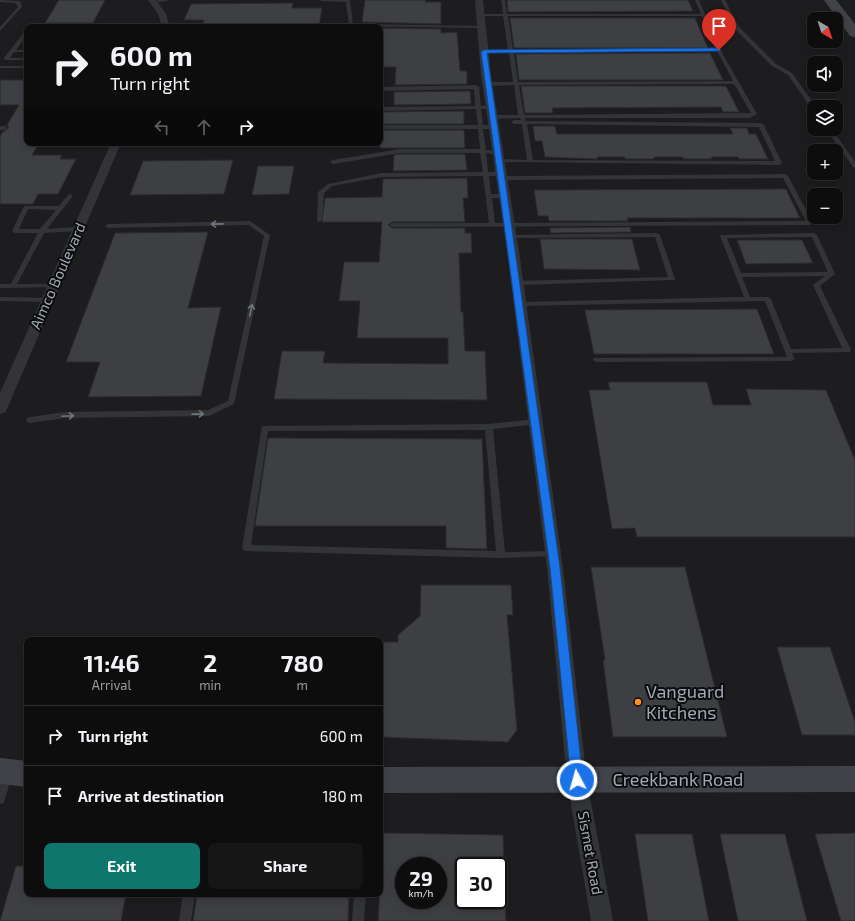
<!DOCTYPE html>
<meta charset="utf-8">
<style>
:root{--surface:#0d0d0e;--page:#161617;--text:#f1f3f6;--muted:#9a9c9e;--line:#2d2d2e;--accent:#0f766e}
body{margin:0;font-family:"Exo 2",sans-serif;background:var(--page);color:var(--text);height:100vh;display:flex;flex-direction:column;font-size:15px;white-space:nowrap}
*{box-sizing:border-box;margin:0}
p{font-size:13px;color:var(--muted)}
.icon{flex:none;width:22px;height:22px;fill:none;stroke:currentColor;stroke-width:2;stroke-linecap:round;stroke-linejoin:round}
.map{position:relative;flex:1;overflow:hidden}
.sheet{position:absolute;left:24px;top:637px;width:359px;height:260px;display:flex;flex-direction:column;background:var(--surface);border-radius:8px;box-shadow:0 2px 10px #0003,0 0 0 1px var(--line)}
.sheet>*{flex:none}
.top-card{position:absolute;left:24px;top:24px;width:359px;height:122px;border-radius:8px;box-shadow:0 2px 10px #0003,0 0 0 1px var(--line);background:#0d0d0e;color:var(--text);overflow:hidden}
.needle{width:26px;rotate:141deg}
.tools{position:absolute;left:807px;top:12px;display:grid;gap:8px}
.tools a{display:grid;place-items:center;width:36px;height:36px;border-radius:8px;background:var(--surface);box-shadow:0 2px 10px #0003,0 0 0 1px var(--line);font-size:20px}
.speed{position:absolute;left:395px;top:857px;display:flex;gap:8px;font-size:20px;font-weight:700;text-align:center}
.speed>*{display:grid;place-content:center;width:52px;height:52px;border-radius:50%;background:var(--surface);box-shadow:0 2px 10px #0003,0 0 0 1px var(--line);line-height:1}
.speed small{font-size:10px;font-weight:400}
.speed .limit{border:2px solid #111;border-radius:6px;background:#fff;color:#111}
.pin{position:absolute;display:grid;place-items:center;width:34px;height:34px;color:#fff;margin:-41px -17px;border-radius:50% 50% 50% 0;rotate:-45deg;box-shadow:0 0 4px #0007}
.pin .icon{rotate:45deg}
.me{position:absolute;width:44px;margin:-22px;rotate:354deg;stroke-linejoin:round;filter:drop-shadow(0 0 3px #0008)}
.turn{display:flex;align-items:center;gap:14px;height:84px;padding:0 20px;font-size:18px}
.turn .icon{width:52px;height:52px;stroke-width:2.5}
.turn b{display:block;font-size:28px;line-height:34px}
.lanes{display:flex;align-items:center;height:38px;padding:0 20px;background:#0003;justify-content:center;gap:20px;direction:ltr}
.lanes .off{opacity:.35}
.eta{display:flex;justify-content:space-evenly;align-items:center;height:68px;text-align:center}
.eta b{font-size:24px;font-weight:700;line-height:28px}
.action{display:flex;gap:8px;margin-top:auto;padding:8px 20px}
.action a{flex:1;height:46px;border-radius:8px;background:var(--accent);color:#fff;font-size:16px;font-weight:700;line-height:46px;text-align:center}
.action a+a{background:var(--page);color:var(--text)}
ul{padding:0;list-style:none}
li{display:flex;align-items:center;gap:12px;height:60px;padding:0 20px;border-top:1px solid var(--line)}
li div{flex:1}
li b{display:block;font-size:15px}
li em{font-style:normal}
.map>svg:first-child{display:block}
</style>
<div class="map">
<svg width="855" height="921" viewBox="0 0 855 921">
<rect width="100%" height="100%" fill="#111113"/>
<!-- built -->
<path fill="#1d1d20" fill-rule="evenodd" d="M0 0H855V921H0ZM814 19H836V41H814ZM27 27H380V143H27ZM814 63H836V85H814ZM814 107H836V129H814ZM814 151H836V173H814ZM814 195H836V217H814ZM27 640H380V894H27ZM404 866H438V900H404ZM464 866H498V900H464Z"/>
<!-- building -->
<g fill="#3d3f43" stroke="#2b2b2f" fill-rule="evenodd">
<path d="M59 0H105L93 23H45Z"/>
<path d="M365 0H426L425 2H441V24L362 22Z"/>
<path d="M507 0H688L693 11 508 12Z"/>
<path d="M293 3 292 8H322L319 27H202L204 20H184L191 4Z"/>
<path d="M510 18H695L708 48H514Z"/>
<path d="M380 28 441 29V33L457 32 460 71H467V84L395 85 396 67H380Z"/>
<path d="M710 53 723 80H519L516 54Z"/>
<path d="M0 80H27V143H39L32 155H62L60 159H76L58 194H38L33 204H0V136L3 132 9 128 7 125 19 105H0Z"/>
<path d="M521 86H726L739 112H723L721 107 552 108 553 113H525Z"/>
<path d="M470 91 471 104 394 105V92Z"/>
<path d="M464 111V124H380V112Z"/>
<path d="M533 126H555L557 134H733L730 128H747L749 134H756L768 159H739L738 157H711L712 159H683V157H654V159H625V157H597L598 159 545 157 542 141H535Z"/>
<path d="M380 130H464L465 148H380Z"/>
<path d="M400 154H465L467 170 393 171 394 155Z"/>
<path d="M233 160 224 194 130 195 143 161Z"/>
<path d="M258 166H294L289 194 252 195Z"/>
<path d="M467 178 468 198H463L465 222H392L388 225 392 228H465V233H471L472 253H459L461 312H463L465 351H485L487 400 274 399 282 351H325L323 363 448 364V338H357L360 301H339L344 262H379L382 222H322L325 198 382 197 383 179Z"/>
<path d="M786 189 800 218H627L628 221H549L548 216H538L534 190Z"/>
<path d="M630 227 631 232 551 233 550 228Z"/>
<path d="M208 232 188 308 221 307 201 396 88 397 100 362H66L115 233Z"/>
<path d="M540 239H632L640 270 544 269Z"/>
<path d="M737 240H802L813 263 746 264Z"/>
<path d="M757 309 774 354H594L585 310Z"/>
<path d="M608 382H707L713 405H751L746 389 826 390 855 460V537H637L635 528 612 529 589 390H610Z"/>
<path d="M268 438 482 439 487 549 446 548V526H255Z"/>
<path d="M591 567H685L727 737H613L603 660H605Z"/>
<path d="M421 585H511L513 615H507L517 730 508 742 380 737V642H398V635L420 616Z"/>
<path d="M777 647H830L855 722V735H802Z"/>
<path d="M383 833 503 835 504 866H464V900H505L506 921H378ZM404 866H438V900H404Z"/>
<path d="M855 833V921H841L815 834Z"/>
<path d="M635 834H692L709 921H648Z"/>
<path d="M720 834H785L807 921H738Z"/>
<path d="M16 866H27V894H126L121 921H0Z"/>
<path d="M197 894H349L348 921H193Z"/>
</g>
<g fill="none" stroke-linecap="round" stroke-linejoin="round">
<!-- lane -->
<g fill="#323438" fill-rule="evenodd">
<path d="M0 0 20 1 22 7 0 31V27L18 7 16 3 0 2Z"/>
<path d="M159 0H171L154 3 152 2Z"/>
<path d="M320 0H350L353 24 482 26 484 27 482 28 351 26 349 25 346 2 322 1Z"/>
<path d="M501 0H505L507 14H701L695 0H699L718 46 757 114 750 118H525L526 121 761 123 764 125 782 163 779 165 497 162 496 161 499 159 527 160 522 124H514L511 122 514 120H521L520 118 493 119 490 117 493 115H518L514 85 488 86 485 84 488 82H513L509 53H484L482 52 484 51 508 50 503 16H480L478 15 480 14H503ZM508 16H702L715 49 513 50ZM717 51 733 81 518 82 514 53ZM734 84 751 113 524 115 519 85ZM527 124 759 127 775 161 533 160Z"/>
<path d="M721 0H725L739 27 776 64 792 73 816 107H814V110L812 109 788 75 772 66 735 29Z"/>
<path d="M25 31H27V35L16 50H27V52H14L10 58H27V60H4V58Z"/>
<rect x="0" y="66" width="27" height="2"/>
<path d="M476 85 479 87 481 106 491 105 494 107 491 109H481L483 125H494L497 127 494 129H483L486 150 498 151 501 153 498 155 486 153 488 172H501L504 174 501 176H489L491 194H504L507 196 504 198H492L495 223 806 221 783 178 502 180 499 178 502 176 785 174 788 176 813 223 810 225 392 227 389 225 392 223H489L483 176 382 177 332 186 324 193 322 220 319 222 317 221 318 192 328 184 382 173 483 172 480 153H400L333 164 330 162 333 160 400 149H480L478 129H380V125H478L476 109 380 111V107L475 106 474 89 380 91V87Z"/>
<path d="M0 126H5L8 128 5 130H0Z"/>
<path d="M826 129H832L855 162V168L853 167Z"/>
<path d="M70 194 73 196 47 229 78 227 81 229 78 231 44 233 17 284H54L56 285V287L0 288V284H11L38 233H15L12 231 24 206H59L68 195ZM28 209 56 210 40 229H19Z"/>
<path d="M250 221 270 235 234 404 209 416 65 418 30 423 27 422 26 420 27 418 30 417 65 412 208 410 228 401 264 236 249 225 108 228 105 226 108 224Z"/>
<path d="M657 233 660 235 675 279 674 280 517 285 514 283 517 281 668 277 655 237 510 238 508 237V235Z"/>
<path d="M814 233 817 235 835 274 820 286 851 350 850 352 792 353 795 359 791 361 597 362 593 360 594 358 787 357 765 301 520 306 517 304 520 302 744 297 720 236 721 235ZM812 237 828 272 741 273 727 238ZM825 276 813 285 842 348 791 349 771 299 768 297H750L742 277Z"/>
<path d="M0 297 48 298 51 300 48 302 0 301Z"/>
<path d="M536 419 540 422 539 424 493 429 505 552 553 551 556 552 557 554 556 556 501 558 246 551 243 550 242 548 262 426 489 424ZM485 430 496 551 251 545 268 431Z"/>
<path d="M7 770 11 772 12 775 5 799 4 803 0 804V781L3 772Z"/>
<path d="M183 894H195L191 921H179Z"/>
<path d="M354 894H366L364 921H352Z"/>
</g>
<!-- street -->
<g fill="#323438" fill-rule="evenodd">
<path d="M148 0H156L166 14 170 27H162L158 14Z"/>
<path d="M475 0H483L491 75 519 251 563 568 587 781 613 921H591L567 781 547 568 507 251 481 75Z"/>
<path d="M111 143H121L7 409 5 412 0 414V393Z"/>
</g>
<!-- secondary -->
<g fill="#404348" fill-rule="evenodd">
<path d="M824 0H836L855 24V37L850 36Z"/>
<path d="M0 758 27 761V787L0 784Z"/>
<path d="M855 766V792L380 793V767Z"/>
</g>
</g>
<!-- one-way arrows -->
<defs><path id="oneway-shaft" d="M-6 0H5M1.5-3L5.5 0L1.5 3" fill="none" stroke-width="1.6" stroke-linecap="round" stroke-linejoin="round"/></defs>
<g stroke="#6f757c">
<use href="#oneway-shaft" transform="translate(217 224) rotate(179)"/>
<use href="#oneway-shaft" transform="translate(251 310) rotate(-78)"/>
<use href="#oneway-shaft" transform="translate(198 414) rotate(-1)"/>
<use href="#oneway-shaft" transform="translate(68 416) rotate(-3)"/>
</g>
<!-- route -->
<path fill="#1a73e8" stroke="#114b97" d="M719 48 721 51 487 53 560 568 583 780 581 784 577 786 573 784 571 780 550 568 481 52 484 50Z"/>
<!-- markers -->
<circle fill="#fd8e1f" stroke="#0c0c0e" stroke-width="1.5" cx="638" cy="702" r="4"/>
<g text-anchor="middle" stroke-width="4" stroke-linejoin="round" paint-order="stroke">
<!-- street labels -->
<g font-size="15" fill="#a1aab4" stroke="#0c0c0e">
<text transform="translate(58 276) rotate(-66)" y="5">Aimco Boulevard</text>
<text transform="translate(590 853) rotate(80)" y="5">Sismet Road</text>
</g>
<!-- near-poi labels -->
<g font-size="18" fill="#a1aab4" stroke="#0c0c0e" text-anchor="start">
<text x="646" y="698">Vanguard<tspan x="646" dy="21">Kitchens</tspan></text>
</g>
<!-- near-street labels -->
<g font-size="18" fill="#a1aab4" stroke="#0c0c0e">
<text x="678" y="786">Creekbank Road</text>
</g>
</g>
</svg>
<div class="tools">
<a><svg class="needle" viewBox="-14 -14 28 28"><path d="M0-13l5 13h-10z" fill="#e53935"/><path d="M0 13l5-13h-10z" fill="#9a9c9e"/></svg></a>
<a><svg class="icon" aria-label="sound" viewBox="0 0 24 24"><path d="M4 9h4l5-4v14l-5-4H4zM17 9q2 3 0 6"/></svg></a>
<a><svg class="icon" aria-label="layers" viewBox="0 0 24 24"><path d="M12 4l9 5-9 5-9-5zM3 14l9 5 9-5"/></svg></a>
<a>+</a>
<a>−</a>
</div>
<div class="speed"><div>29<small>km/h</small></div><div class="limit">30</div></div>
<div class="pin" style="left:719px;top:50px;background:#d93025"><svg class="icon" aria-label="arrive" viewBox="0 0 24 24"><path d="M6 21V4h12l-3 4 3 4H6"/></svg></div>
<svg class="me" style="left:577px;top:780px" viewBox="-20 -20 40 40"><circle r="17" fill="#1a73e8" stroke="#fff" stroke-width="3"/><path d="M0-11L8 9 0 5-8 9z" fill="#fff"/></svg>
<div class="top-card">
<div class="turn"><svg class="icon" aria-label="right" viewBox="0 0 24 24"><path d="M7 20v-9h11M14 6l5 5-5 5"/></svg><div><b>600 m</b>Turn right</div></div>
<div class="lanes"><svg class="icon off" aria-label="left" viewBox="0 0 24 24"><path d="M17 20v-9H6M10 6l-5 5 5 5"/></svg><svg class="icon off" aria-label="ahead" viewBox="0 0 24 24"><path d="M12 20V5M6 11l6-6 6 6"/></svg><svg class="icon" aria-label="right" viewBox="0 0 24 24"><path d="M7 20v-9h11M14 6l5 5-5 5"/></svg></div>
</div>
<section class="sheet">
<div class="eta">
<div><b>11:46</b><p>Arrival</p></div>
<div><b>2</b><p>min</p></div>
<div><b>780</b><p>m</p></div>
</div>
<ul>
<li><svg class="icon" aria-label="right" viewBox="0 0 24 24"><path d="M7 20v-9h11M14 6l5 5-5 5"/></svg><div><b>Turn right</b></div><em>600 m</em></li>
<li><svg class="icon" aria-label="arrive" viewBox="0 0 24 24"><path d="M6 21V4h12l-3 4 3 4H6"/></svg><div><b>Arrive at destination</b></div><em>180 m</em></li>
</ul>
<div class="action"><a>Exit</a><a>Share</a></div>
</section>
</div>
